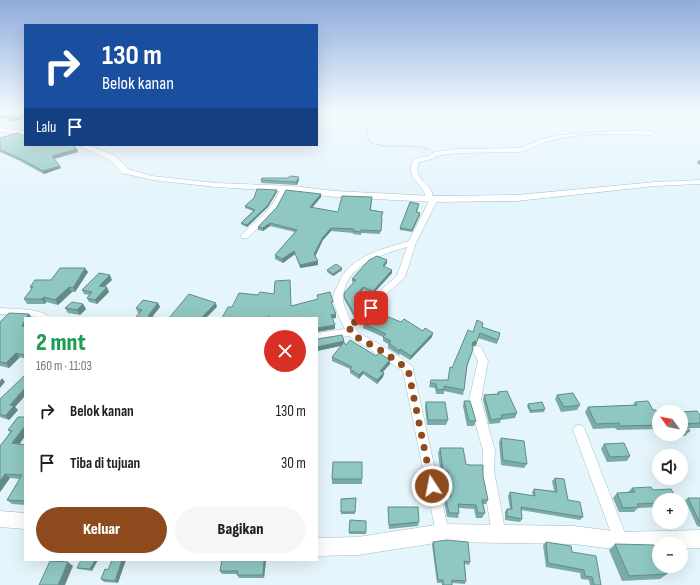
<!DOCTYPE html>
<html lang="id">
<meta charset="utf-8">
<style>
:root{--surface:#fff;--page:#f6f6f6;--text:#202124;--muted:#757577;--accent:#8d4a1c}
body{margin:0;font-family:"Sofia Sans Condensed",sans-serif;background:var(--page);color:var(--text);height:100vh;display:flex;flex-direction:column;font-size:15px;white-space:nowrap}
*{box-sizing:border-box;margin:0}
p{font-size:13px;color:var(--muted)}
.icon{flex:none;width:22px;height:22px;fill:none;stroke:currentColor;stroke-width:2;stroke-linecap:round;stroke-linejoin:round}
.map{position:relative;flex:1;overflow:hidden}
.side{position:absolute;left:24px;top:317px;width:294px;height:244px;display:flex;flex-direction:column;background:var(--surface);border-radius:0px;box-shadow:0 4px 16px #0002}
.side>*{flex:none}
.hud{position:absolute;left:24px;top:24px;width:294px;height:122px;border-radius:0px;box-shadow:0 4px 16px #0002;background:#1a4fa0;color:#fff;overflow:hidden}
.needle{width:26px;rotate:303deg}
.fabs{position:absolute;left:652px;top:405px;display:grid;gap:8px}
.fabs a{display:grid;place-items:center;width:36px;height:36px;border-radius:50%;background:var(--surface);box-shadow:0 4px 16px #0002;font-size:20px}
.pin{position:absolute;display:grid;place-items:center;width:34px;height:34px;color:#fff;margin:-17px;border-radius:8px;box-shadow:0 2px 6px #0006}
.me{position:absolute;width:44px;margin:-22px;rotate:349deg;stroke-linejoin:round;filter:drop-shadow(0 0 3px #0008)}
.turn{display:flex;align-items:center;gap:14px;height:84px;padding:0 12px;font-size:18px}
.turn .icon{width:52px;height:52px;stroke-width:2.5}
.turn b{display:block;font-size:28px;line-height:34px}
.then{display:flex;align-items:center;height:38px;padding:0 12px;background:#0003;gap:8px;font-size:15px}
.round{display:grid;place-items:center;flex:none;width:42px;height:42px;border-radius:21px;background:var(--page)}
.head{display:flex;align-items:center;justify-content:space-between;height:68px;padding:0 12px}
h1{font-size:24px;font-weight:800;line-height:30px;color:#1e9e55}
.cta{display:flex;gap:8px;margin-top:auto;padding:8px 12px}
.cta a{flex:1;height:46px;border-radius:24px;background:var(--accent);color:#fff;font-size:16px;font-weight:800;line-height:46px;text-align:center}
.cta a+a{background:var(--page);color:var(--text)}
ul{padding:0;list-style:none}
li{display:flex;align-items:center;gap:12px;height:52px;padding:0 12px}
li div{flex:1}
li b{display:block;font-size:15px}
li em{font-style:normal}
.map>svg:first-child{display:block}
</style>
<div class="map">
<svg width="700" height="585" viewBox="0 0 700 585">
<rect width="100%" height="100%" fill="#e5f5fc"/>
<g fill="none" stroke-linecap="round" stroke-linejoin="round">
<!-- minor casing -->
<g stroke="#a3bdc8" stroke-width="1">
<g id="minor">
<path d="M613 131H651L654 133 651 135C617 134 582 132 549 141 539 143 531 150 520 152L456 153 437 156 432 159 419 162C412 180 431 181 433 197L438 199 416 243 405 277 377 303 376 305 374 317 369 321 353 326 359 333 386 348 412 366 413 369 449 533 447 538 442 540 437 538 403 371 349 336 317 341V333L345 329C341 322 333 305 333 297 334 293 336 289 338 285 348 256 383 249 409 241L429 201 426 199C424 181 403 180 414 159L428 156 435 152 456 149 520 148 542 139 560 135ZM407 247 397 276 371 299 366 305V314L363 316 350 320C348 313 342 303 343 296 347 264 381 255 407 247Z"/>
<path d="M283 186 286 188C282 209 262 223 248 238H242L241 236 242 234C256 221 275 208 280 188Z"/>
<path d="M0 308C12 309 43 308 50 318L0 314Z"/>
<path d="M477 346 481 347 488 361 481 400 495 451 494 471 506 535 504 540 499 542 494 540 492 535 482 471 483 451 469 400 478 361 472 350 473 347Z"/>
<path d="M579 425 583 426 585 430 628 541 626 546 621 548 616 546 614 541 573 430 575 426Z"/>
</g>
</g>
<!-- tertiary casing -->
<g stroke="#a3bdc8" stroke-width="1">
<g id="tertiary">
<path d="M0 128 25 131V135L0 132Z"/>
<path d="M78 145H88L116 156 128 169 152 176 216 183 293 186 335 191 434 196 517 195 655 182 700 180V184L655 186 517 201 434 202 335 197 293 192 216 187 152 180 122 173 110 160Z"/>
<path d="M0 511 25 513V529L0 527Z"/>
<path d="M442 524 574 526 621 532 700 530V548H681V544H659V549L621 550 574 544 442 542 358 555 317 556V538L358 537Z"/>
</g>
</g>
<!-- path -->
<path stroke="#a0aeb4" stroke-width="1" stroke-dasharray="2 1.5" stroke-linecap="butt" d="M362 111 369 142C389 151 409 142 429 150"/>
<!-- minor -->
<use href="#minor" fill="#fff" fill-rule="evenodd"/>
<!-- tertiary -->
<use href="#tertiary" fill="#fff" fill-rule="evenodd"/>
</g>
<!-- wall -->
<g fill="#7baba8">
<path d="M0 138 25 145 78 152 54 159 61 168 44 174 18 160 0 152Z"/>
<path d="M699 160H700V165L697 163Z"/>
<path d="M261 180H299L297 185 261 183Z"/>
<path d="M277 190V192L268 207 247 227 242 225 241 223 253 211 245 208V206Z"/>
<path d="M321 194V197L312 208 338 212 372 197 371 210 383 212 382 217 380 234 361 233V235L353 234V233L331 231 323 240 315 256 318 265 300 268 295 254 283 263 275 259V255L295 232 270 226 263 231 258 230V227Z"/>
<path d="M419 206 417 212 420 215 412 232 400 230V228Z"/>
<path d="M387 260V263L384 267 392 273 373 294 363 290 356 298 363 314 354 317 344 299 345 292 354 282H352V279Z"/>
<path d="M342 268V270L333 276 327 272V270Z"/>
<path d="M88 272 75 292H72L58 305 46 302 45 304H27L24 299 31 289 30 287 51 280Z"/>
<path d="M112 280 104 287 109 292 97 304 89 302 87 298 89 295 84 294 82 290Z"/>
<path d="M158 303 160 307 152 317 138 313 136 308Z"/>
<path d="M83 304 86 309 80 315 68 313 65 308Z"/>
<path d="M29 314 32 318H25V359L20 357 9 368 0 366V322Z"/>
<path d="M364 324 432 337 410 360 400 354 399 355 388 348V344L383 341V337L363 328Z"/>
<path d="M482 327 500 333 497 344 478 338 476 345 472 346V353L467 367 464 390 463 395 444 391V394H436L435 388 429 387 431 380H448L450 367 452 368 473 332Z"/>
<path d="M317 339 346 345 376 356 390 360V364L382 373H384L383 377 377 384 363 374 359 379 350 373V369L332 361V357L341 346 317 351Z"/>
<path d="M498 392 517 413 515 418 501 420 500 423 489 424 483 400 484 395 497 394Z"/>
<path d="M557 395 580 405 577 410 561 412 555 399Z"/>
<path d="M0 399 15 407 18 410 9 420 0 417Z"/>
<path d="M464 401 476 421 474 426H467L463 406Z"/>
<path d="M426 402 448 420 446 425H427L425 407Z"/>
<path d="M635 402 653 410 658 413H659V429L617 430 615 428 593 429 585 412 588 407 633 405Z"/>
<path d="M528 404 545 409 544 412 530 413 527 406Z"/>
<path d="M681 412 700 423V428H688L690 431 685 436H671L670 434H681Z"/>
<path d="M18 417 25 436 19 444 25 445V505L12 504 7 500 20 479 10 478 0 492V446L10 432 8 430Z"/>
<path d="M501 438 527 464 524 468 501 465 499 442Z"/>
<path d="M604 444 630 456 627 461 607 462 601 449Z"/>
<path d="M440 448 466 464 483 476 488 500 486 504H483L485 513 482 518H476L474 509 459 508V513L458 518 447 517 444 501 445 496 449 497 447 476H441L438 453Z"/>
<path d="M362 462V484H332V479Z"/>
<path d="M555 478 568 500 583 517 580 520 521 510 522 519 520 522 505 520V512L507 509H510L508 496 510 492 533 496 532 492 534 489 554 491 552 481Z"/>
<path d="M632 488 659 500V507L638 508 634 512H619L613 498 617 493H629L628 492Z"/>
<path d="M356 498 355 514H341V499Z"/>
<path d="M688 498H700V527L697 526 685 500Z"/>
<path d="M388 507 419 522 418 526 389 529 388 511Z"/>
<path d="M350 520 366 521V534H349Z"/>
<path d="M433 542 470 562 469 565 465 564 466 581 465 584 452 583V585H442V583H437L432 545Z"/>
<path d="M546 542 572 552 601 585H590L589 580 581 579 580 573 546 567 543 545Z"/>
<path d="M615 544 667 574 660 579 622 581 609 550Z"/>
<path d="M81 560 92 571 79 569 77 568Z"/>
<path d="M266 560 264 578H239L237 574H222L220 571Z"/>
<path d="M105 569 118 583 104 582 101 579Z"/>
</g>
<!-- shaded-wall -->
<g fill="#648b88">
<path d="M25 111V115L24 116 21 120 10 122 8 118 0 119V115Z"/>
<path d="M77 149 78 152 53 159 52 156Z"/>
<path d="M60 166 61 168 44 174 43 171Z"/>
<path d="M299 177V180L297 185 296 182Z"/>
<path d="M277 190V192L268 207 247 227V225Z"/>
<path d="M321 194V197L310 210V207Z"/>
<path d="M420 213V215L412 232V230Z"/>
<path d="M270 223V226L263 231V228Z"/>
<path d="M331 228V231L323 240 315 257 314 254 323 237Z"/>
<path d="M294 251 295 254 283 263 282 259Z"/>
<path d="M387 260V263L382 269 383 266Z"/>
<path d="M318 261V265L300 268V265Z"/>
<path d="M85 268 88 272 75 292 73 288Z"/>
<path d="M342 268V270L333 276V274Z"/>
<path d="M392 270V273L373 294V291Z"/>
<path d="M110 275 112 280 101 290 99 286Z"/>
<path d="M69 287 72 292 58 305 55 300Z"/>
<path d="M107 287 109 292 97 304 95 300Z"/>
<path d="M363 287V290L355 299V296Z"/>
<path d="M44 297 46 302 45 304 42 299Z"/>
<path d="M158 303 160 307 151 318 148 316Z"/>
<path d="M216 303 217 307 206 318H201Z"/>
<path d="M83 304 86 309 80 315 77 310Z"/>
<path d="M363 311V314L354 317V314Z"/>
<path d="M29 314 32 318H26Z"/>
<path d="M336 314V318L331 319V315Z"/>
<path d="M25 320V330L22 326Z"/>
<path d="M335 325V329L317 332V328Z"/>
<path d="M433 333 432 337 410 360 411 356Z"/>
<path d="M480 333 476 345 472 347 473 342Z"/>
<path d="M344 341V345L317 351V347Z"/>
<path d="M16 353 20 357 9 368 6 363Z"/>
<path d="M390 360V364L380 375V371Z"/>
<path d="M363 371V374L359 379V375Z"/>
<path d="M384 373 383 377 377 384V380Z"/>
<path d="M2 378 5 382 0 388V381Z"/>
<path d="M25 388V396L15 407 18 410 9 420 5 416 10 405Z"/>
<path d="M25 426V436L17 448 12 443Z"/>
<path d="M5 474 10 478 0 492V481Z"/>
<path d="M95 560H98L92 571 90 569Z"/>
<path d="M122 560H126L118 583 115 581Z"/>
<path d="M264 560H266L264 578 263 575Z"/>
<path d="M68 562 73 566 65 585H58Z"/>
</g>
<!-- building -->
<g fill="#8fc7c3" stroke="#648b88">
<path d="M0 111H25L22 112 19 117 8 118 10 114 0 115Z"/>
<path d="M18 133 25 136V145H73L77 149 52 156 60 166 43 171 17 157 0 150V138Z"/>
<path d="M290 176 299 177 296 182 261 180 262 178H288Z"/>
<path d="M257 189 277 190 268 205 247 225 241 223 255 210 245 206 254 198Z"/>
<path d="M286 190 321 194 310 207 338 212 342 196 372 197 370 210 383 212 381 217 382 218 381 231 361 230V232L353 231 354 229 331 228 323 237 314 254 318 261 300 265 294 251 282 259 275 255 297 230 270 223 263 228 258 227 277 207Z"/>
<path d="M410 202 419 204 416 212 420 213 412 230 400 228Z"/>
<path d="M377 256 387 260 383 266 392 270 373 291 363 287 355 296 363 311 354 314 344 296 345 292 356 280 352 279 369 260Z"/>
<path d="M336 264 342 268 333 274 327 270Z"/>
<path d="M60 268H85L73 288 69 287 55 300 44 297 42 299H24L33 287H30L35 280H51Z"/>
<path d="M99 273 110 275 99 286 107 287 95 300 87 298 92 292 82 290Z"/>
<path d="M290 280 291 306 318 299 317 295 330 292 333 302H331L336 314 331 315 335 325 317 328V318H269V316L268 318H222L228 307H232L239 293 258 295 260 292 274 294 275 281Z"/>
<path d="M189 294 216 303 201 318H169Z"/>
<path d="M143 300 158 303 148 316 158 318H135L142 310 136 308Z"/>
<path d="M72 302 83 304 77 310 65 308Z"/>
<path d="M376 312 401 322 404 319 423 331 425 328 433 333 411 356 400 349 399 351 389 343 391 341 383 337 386 334 364 324Z"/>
<path d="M9 313 29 314 26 318H25V320L22 326 25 327V355L16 353 6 363 0 362V322Z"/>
<path d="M477 320 483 323 482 327 500 333 498 340 480 333 477 341 473 342 472 346 473 349 467 365 464 390 444 386 445 389 437 390 436 384 430 383 431 380H448L450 367 452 368 468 330 473 332Z"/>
<path d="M342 335 344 341 317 347V339Z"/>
<path d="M350 340 376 356 379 353 390 360 380 371 384 373 377 380 363 371 359 375 350 369 352 367 332 357 344 342 346 345Z"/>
<path d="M25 375V388L10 405 14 406 5 416 0 414V399Z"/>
<path d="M507 391 517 413 501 415 502 418 491 420 484 395 499 394 498 392Z"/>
<path d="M573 393 580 405 564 407 557 395Z"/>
<path d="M464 401H470L476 421H469Z"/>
<path d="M648 401 653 410H656L658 413H659V425L620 426 619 423 596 424 588 407 637 405 635 402Z"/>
<path d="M426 402H445L448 420H428Z"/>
<path d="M542 402 545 409 531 411 528 404Z"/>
<path d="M697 411 700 415V423L685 424 690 431 681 432V412Z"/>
<path d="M18 417H25V426L12 443 25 445V501L7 500 22 475 5 474 0 481V446L12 431 8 430Z"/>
<path d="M501 438 524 441 527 464 503 460Z"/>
<path d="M624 443 630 456 610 457 604 444Z"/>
<path d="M440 448H463L466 464 469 465H483V476L488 500H482L485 513H478L476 505 458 504 459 513H449L445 496 451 497 448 471H443Z"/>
<path d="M333 462H362V479H332Z"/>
<path d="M555 478 564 479 568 500 580 502 583 517 521 507 522 519 507 516V509H512L510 492 535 496 534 489 557 492Z"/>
<path d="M651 487 653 490 671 489 677 500H659V503L637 504 639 507 623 508 617 493 635 492 632 488Z"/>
<path d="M356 498 355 512H341V499Z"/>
<path d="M688 498H700V523Z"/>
<path d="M388 507H418L419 522 389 525Z"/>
<path d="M350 520 366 521V532H349Z"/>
<path d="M447 540 468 542 470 562 464 561 466 581 452 580V585H443V580H438L433 542Z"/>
<path d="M546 542 571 546 572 552 596 556 601 585H594L592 577 585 576 584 570 548 563Z"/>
<path d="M615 544 654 545 659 556V566H664L667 574 629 576Z"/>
<path d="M81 560H95L90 569 77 568Z"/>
<path d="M112 560H122L115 581 101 579 105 569 108 570Z"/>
<path d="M222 560H264L263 575H237L238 571H220Z"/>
<path d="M50 561 68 562 58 585H39Z"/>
</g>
<!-- sky -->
<linearGradient id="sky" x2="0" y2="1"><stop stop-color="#8facdc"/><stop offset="0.58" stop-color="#f3fafe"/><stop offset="1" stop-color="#f3fafe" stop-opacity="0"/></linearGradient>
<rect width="700" height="193" fill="url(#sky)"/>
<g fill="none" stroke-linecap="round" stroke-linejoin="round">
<!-- route -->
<path stroke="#8d4a1c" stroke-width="7" stroke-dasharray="0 12.6" d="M371 308V315L366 319 348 324 351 332 355 336 382 351 408 369 432 486"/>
</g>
</svg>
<div class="fabs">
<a><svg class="needle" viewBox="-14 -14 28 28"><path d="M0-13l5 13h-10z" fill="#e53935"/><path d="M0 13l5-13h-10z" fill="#757577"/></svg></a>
<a><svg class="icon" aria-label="sound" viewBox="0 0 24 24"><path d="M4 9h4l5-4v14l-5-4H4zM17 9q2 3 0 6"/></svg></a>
<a>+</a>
<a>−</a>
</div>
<div class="pin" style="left:371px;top:308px;background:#d93025"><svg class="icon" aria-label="arrive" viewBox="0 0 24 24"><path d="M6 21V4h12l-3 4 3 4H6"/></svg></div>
<svg class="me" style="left:432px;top:486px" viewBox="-20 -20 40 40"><circle r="17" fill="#8d4a1c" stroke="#fff" stroke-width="3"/><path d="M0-11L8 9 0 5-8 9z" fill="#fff"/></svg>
<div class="hud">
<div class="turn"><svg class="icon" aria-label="right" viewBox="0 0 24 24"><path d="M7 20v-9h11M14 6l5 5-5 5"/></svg><div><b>130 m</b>Belok kanan</div></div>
<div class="then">Lalu<svg class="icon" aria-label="arrive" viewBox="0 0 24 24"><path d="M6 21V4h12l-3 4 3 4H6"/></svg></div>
</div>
<section class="side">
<div class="head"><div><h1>2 mnt</h1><p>160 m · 11:03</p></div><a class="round" style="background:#d93025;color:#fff"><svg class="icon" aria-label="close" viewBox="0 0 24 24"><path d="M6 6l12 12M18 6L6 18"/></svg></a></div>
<ul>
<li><svg class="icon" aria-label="right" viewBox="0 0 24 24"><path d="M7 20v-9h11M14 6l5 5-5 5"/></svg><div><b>Belok kanan</b></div><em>130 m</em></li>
<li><svg class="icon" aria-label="arrive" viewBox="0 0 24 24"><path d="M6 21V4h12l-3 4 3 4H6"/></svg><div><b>Tiba di tujuan</b></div><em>30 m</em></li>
</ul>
<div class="cta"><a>Keluar</a><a>Bagikan</a></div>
</section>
</div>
